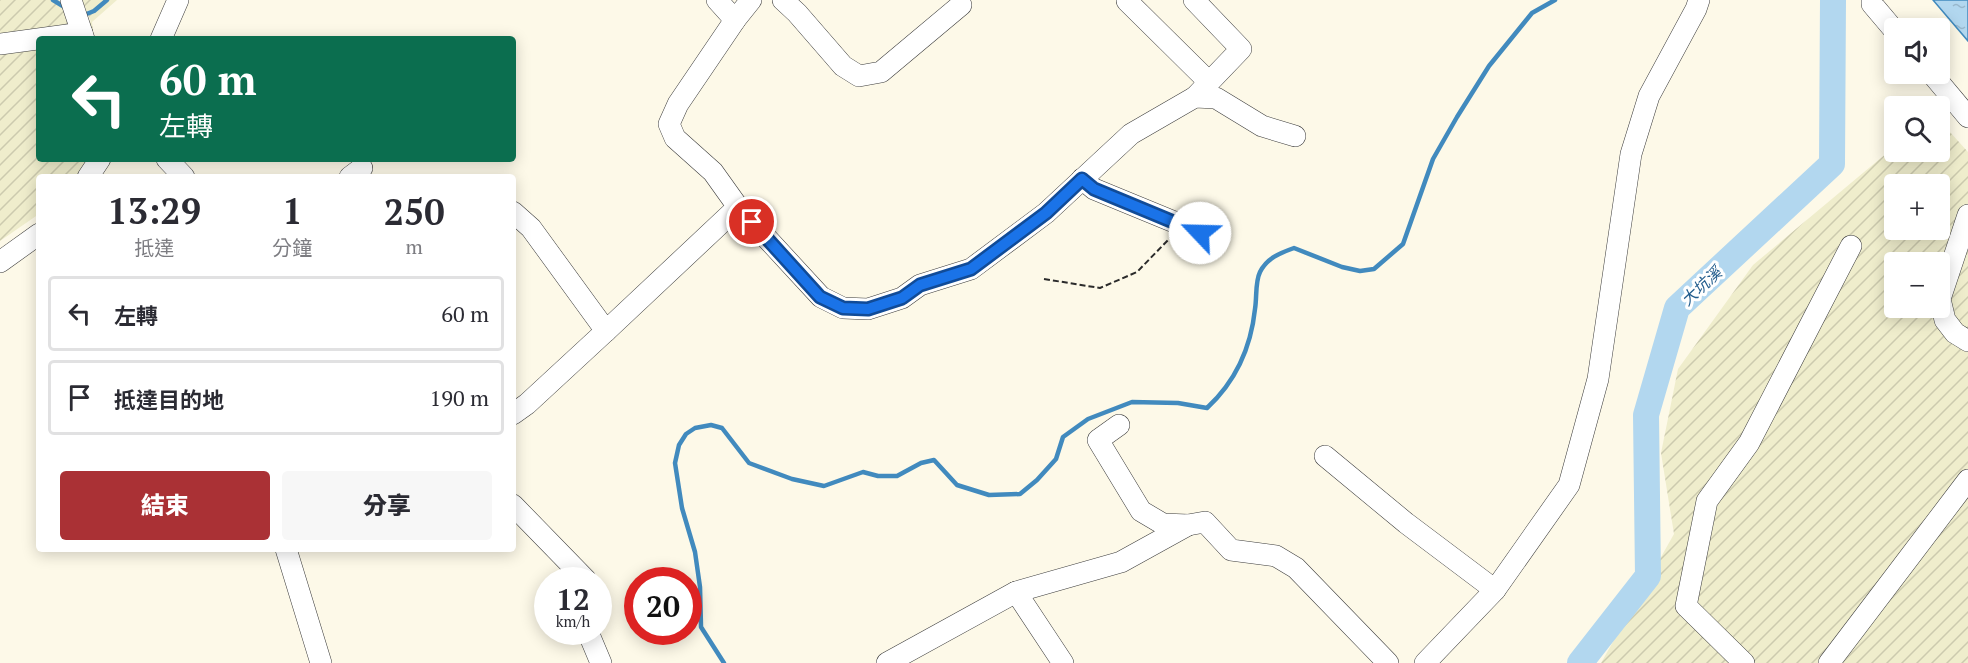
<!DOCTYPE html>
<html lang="zh-TW">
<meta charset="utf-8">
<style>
:root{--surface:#fff;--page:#f7f7f7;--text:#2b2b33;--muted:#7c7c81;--line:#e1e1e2;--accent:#aa3135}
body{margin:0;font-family:"PT Serif","Noto Sans TC",serif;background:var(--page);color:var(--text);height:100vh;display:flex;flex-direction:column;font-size:22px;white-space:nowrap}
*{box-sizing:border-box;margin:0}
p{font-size:20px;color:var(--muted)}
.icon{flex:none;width:33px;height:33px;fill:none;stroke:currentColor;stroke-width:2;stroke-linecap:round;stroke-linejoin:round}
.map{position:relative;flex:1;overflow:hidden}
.panel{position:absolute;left:36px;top:174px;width:480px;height:378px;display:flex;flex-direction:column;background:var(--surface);border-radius:6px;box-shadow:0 3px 15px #0003}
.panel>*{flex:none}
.hud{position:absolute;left:36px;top:36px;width:480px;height:126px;border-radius:6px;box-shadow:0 3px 15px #0003;background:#0b6e4f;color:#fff;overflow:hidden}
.fabs{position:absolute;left:1884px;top:18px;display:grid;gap:12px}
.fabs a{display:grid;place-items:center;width:66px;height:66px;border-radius:6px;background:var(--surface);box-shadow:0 3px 15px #0003;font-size:30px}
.speed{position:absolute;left:534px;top:567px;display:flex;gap:12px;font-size:30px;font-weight:700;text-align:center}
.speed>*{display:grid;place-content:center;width:78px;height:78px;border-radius:50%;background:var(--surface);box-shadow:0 3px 15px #0003;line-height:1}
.speed small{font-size:15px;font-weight:400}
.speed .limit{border:9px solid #d22;background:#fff;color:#111}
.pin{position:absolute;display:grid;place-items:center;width:51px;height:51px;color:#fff;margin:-26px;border:3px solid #fff;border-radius:50%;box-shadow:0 2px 6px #0007}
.me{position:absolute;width:66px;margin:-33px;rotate:294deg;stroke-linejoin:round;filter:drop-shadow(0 0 4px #0008)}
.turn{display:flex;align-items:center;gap:21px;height:126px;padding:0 24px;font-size:27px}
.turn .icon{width:78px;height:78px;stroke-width:2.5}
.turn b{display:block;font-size:42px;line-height:51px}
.eta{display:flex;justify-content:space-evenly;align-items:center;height:102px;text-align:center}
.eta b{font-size:36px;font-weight:800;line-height:42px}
.cta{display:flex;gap:12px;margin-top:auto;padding:12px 24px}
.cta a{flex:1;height:69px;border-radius:6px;background:var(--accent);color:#fff;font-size:24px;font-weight:800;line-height:69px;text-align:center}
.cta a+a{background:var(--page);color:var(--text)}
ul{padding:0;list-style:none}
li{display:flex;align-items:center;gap:18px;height:75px;margin:0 12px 9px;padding:0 12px;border:3px solid var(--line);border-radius:6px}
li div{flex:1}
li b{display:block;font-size:22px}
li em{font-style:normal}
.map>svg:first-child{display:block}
</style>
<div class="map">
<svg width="1968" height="663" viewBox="0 0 1968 663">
<defs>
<pattern id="farmland-furrows" width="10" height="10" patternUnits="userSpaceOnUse" patternTransform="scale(1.5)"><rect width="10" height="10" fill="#efedcc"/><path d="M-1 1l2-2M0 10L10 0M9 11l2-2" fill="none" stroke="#cccaae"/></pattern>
<pattern id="water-ripples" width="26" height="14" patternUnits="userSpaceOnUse" patternTransform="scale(1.5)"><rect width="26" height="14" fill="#b2d7ef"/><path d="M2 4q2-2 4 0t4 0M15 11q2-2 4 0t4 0" fill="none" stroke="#98b7cc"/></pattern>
</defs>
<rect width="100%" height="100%" fill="#fdf9e8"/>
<!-- farmland -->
<g fill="url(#farmland-furrows)" fill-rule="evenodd">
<path d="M0 0H58L91 22 82 0H117L92 22 94 39H39V159H90L82 177H39V214L0 241Z"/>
<path d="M1940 121 1968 152V663H1601L1674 534 1661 453 1678 369 1753 265 1894 147V152H1940ZM1894 184H1940V230H1894ZM1894 262H1940V308H1894Z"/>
</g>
<!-- water -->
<path fill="url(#water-ripples)" stroke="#418abe" stroke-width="1.5" d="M1933 0H1968V41Z"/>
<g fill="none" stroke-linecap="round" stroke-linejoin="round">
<!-- stream -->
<g stroke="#418abe" stroke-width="4.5">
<path d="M53 0 66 8"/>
<path d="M84 15 94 11 107 0"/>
<path d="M724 663 701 627 700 587 695 552 682 508 675 463 679 445 686 434 695 428 711 425 722 428 749 463 792 479 824 486 863 472 878 476H897L921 463 934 460 957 485 989 495 1020 494 1037 480 1056 459 1063 437 1088 419 1132 402 1178 403 1207 408C1235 382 1251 347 1255 309 1257 297 1255 282 1260 272 1267 258 1280 253 1294 248L1342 267 1360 271 1374 269 1403 244 1433 159 1457 117 1489 66 1532 13 1555 0"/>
</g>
<!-- river -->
<path stroke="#b2d7ef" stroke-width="26" d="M1580 663 1648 576 1646 415 1677 308 1832 164 1833 0"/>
<!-- minor casing -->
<g stroke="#3c3c3c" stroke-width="22">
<g id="minor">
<path d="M71 0 84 39"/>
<path d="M717 0 735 20 751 0"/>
<path d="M783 0 797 13 843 66 859 76 881 72 961 5"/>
<path d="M1194 0 1241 49 1195 97"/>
<path d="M1872 0V4L1894 30"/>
<path d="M1127 1 1209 82"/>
<path d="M161 39 178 0"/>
<path d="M0 44 82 33"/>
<path d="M1932 74 1968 117"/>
<path d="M167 159 184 177"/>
<path d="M88 177 100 159"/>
<path d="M350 177 362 168"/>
<path d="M1082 179 1094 189 1201 233"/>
<path d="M738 207 821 297 843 308 868 309 902 298 920 285 971 269 1046 213 1131 134 1195 97 1216 98 1262 126 1295 136"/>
<path d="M513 212 531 228 606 331 738 207 713 172 675 138 669 124 678 104 735 20"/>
<path d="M1968 215 1940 299 1945 320 1955 333 1968 341"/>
<path d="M0 262 39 234"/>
<path d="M513 414 527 404 606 331"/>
<path d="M1119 425 1098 440 1141 511 1163 524 1188 525 1205 522 1231 550 1276 556 1296 568 1388 663"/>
<path d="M1325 456 1406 523 1495 590"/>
<path d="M513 505 586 580"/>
<path d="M286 549 321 663"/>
<path d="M1016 592 1063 663"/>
<path d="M588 632 601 663"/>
<path d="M887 663 1016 592 1121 562 1188 525"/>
<path d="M1425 663 1495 590 1569 485 1598 379 1631 154 1649 96 1696 9 1699 0"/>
<path d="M1744 663 1686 606 1707 501 1749 443 1851 246"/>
<path d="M1829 663 1968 480"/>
</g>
</g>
<!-- path -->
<path stroke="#2b2b2b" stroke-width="2" stroke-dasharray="6 3" stroke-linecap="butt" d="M1044 279 1100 288 1137 272 1170 238"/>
<!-- minor -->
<use href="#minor" stroke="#fff" stroke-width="21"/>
</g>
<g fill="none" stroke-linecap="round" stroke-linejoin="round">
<!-- route casing -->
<g stroke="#114b97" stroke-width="15">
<path id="route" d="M752 222 820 297 843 308 868 309 902 298 920 285 971 269 1046 213 1082 179 1094 189 1200 233"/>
</g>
<!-- route -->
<use href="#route" stroke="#1a73e8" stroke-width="10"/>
</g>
<g text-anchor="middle" stroke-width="6" stroke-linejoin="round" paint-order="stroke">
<!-- water labels -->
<g font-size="16" font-style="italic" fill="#215c8c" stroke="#fff">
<text transform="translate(1701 286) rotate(-43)" y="6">大坑溪</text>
</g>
</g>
</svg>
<div class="fabs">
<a><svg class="icon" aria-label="sound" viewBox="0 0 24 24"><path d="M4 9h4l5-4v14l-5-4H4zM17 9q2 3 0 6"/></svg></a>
<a><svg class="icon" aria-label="search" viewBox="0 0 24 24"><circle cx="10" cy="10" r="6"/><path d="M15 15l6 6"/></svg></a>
<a>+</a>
<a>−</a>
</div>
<div class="speed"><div>12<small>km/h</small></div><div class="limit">20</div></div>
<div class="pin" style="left:752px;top:222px;background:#d93025"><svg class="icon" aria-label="arrive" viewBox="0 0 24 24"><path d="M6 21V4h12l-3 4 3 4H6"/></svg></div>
<svg class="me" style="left:1200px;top:233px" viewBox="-20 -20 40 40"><circle r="19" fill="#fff"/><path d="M0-13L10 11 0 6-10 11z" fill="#1a73e8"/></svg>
<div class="hud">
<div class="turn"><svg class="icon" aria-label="left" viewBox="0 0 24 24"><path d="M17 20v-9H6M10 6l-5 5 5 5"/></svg><div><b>60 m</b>左轉</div></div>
</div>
<section class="panel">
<div class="eta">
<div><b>13:29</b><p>抵達</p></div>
<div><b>1</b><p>分鐘</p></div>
<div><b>250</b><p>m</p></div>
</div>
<ul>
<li><svg class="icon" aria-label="left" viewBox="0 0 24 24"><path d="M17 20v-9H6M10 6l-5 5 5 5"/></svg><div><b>左轉</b></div><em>60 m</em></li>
<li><svg class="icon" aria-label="arrive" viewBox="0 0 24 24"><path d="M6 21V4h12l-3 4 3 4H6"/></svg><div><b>抵達目的地</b></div><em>190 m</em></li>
</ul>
<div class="cta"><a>結束</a><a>分享</a></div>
</section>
</div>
